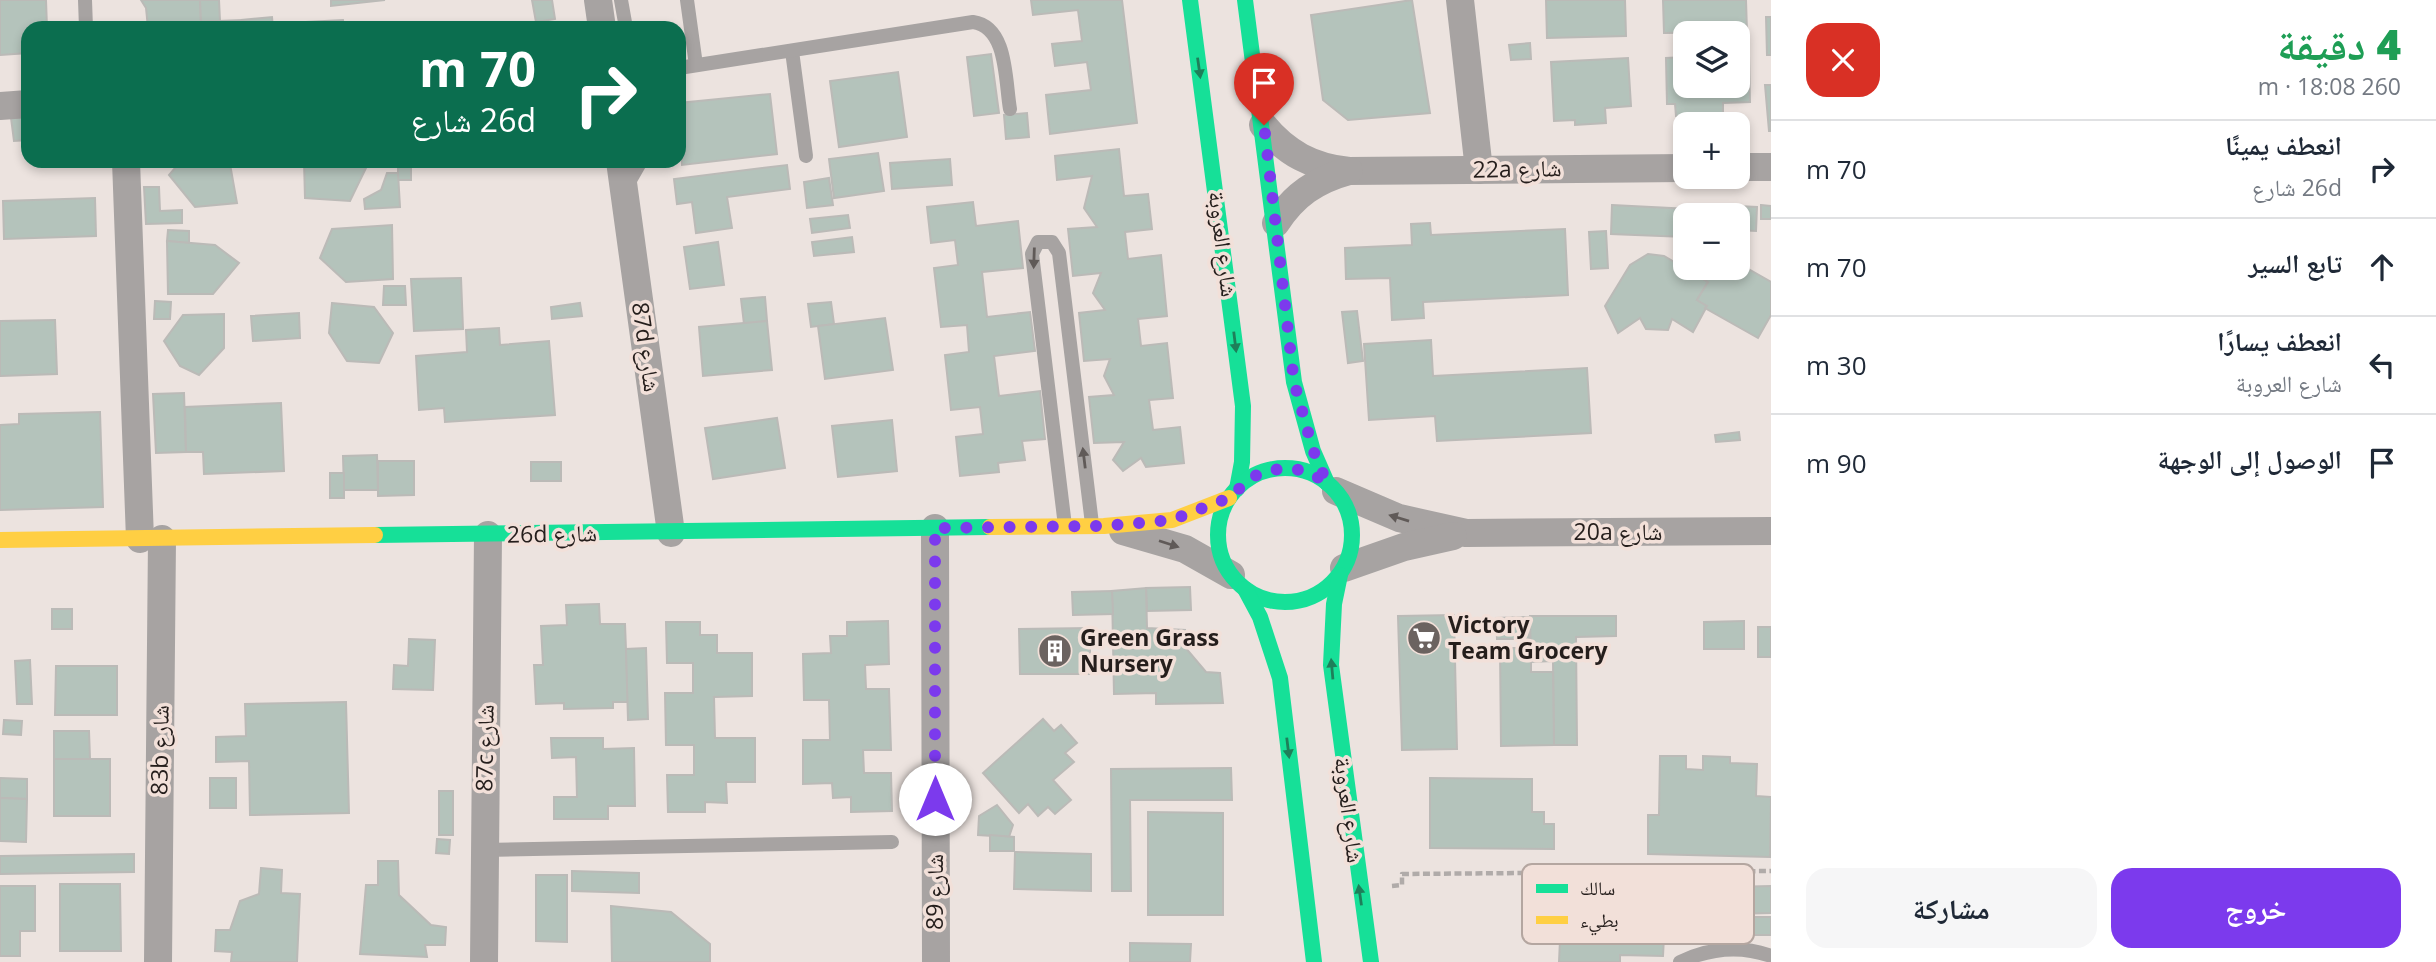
<!DOCTYPE html>
<html lang="ar">
<meta charset="utf-8">
<style>
:root{--surface:#fff;--page:#f6f6f7;--text:#1f2937;--muted:#747a83;--line:#e0e1e3;--accent:#7c3aed}
body{margin:0;font-family:"Open Sans","Noto Naskh Arabic",sans-serif;background:var(--page);color:var(--text);direction:rtl;height:100vh;display:flex;flex-direction:column;font-size:26px;white-space:nowrap}
*{box-sizing:border-box;margin:0}
p{font-size:23px;color:var(--muted)}
.icon{flex:none;width:38px;height:38px;fill:none;stroke:currentColor;stroke-width:2;stroke-linecap:round;stroke-linejoin:round}
.map{position:relative;flex:1;overflow:hidden;direction:ltr}
.sheet{display:flex;flex-direction:column;background:var(--surface);width:665px}
.sheet>*{flex:none}
.hud{position:absolute;left:21px;top:21px;width:665px;height:147px;border-radius:21px;box-shadow:0 4px 10px #0003;direction:rtl;background:#0b6e4f;color:#fff;overflow:hidden}
.buttons{position:absolute;left:1673px;top:21px;display:grid;gap:14px}
.buttons a{display:grid;place-items:center;width:77px;height:77px;border-radius:14px;background:var(--surface);box-shadow:0 4px 10px #0003;font-size:35px}
.pin{position:absolute;display:grid;place-items:center;width:60px;height:60px;color:#fff;margin:-72px -30px;border-radius:50% 50% 50% 0;rotate:-45deg;box-shadow:0 0 7px #0007}
.pin .icon{rotate:45deg}
.me{position:absolute;width:77px;margin:-38px;rotate:0deg;stroke-linejoin:round;filter:drop-shadow(0 0 5px #0008)}
.turn{display:flex;align-items:center;gap:24px;height:147px;padding:0 35px;font-size:32px}
.turn .icon{width:91px;height:91px;stroke-width:2.5}
.turn b{display:block;font-size:49px;line-height:60px}
.round{display:grid;place-items:center;flex:none;width:74px;height:74px;border-radius:21px;background:var(--page)}
.summary{display:flex;align-items:center;justify-content:space-between;height:119px;padding:0 35px}
h1{font-size:42px;font-weight:800;line-height:52px;color:#1e9e55}
.cta{display:flex;gap:14px;margin-top:auto;padding:14px 35px}
.cta a{flex:1;height:80px;border-radius:21px;background:var(--accent);color:#fff;font-size:28px;font-weight:800;line-height:80px;text-align:center}
.cta a+a{background:var(--page);color:var(--text)}
ul{padding:0;list-style:none}
li{display:flex;align-items:center;gap:21px;height:98px;padding:0 35px;border-top:2px solid var(--line)}
li div{flex:1}
li b{display:block;font-size:26px}
li em{font-style:normal}
main{display:flex;flex:1;min-height:0}
.map>svg:first-child{display:block}
</style>
<main>
<section class="sheet">
<div class="summary"><div><h1>4 دقيقة</h1><p>260 m · 18:08</p></div><a class="round" style="background:#d93025;color:#fff"><svg class="icon" aria-label="close" viewBox="0 0 24 24"><path d="M6 6l12 12M18 6L6 18"/></svg></a></div>
<ul>
<li><svg class="icon" aria-label="right" viewBox="0 0 24 24"><path d="M7 20v-9h11M14 6l5 5-5 5"/></svg><div><b>انعطف يمينًا</b><p>26d شارع</p></div><em>70 m</em></li>
<li><svg class="icon" aria-label="ahead" viewBox="0 0 24 24"><path d="M12 20V5M6 11l6-6 6 6"/></svg><div><b>تابع السير</b></div><em>70 m</em></li>
<li><svg class="icon" aria-label="left" viewBox="0 0 24 24"><path d="M17 20v-9H6M10 6l-5 5 5 5"/></svg><div><b>انعطف يسارًا</b><p>شارع العروبة</p></div><em>30 m</em></li>
<li><svg class="icon" aria-label="arrive" viewBox="0 0 24 24"><path d="M6 21V4h12l-3 4 3 4H6"/></svg><div><b>الوصول إلى الوجهة</b></div><em>90 m</em></li>
</ul>
<div class="cta"><a>خروج</a><a>مشاركة</a></div>
</section>
<div class="map">
<svg width="1771" height="962" viewBox="0 0 1771 962">
<rect width="100%" height="100%" fill="#ece3df"/>
<!-- building -->
<g fill="#b4c3bb" stroke="#bbbab7" stroke-width="2">
<path d="M0 0H46L47 28H28V53L0 55Z"/>
<path d="M141 0H200L201 28H148L146 8Z"/>
<path d="M200 0H219L220 21 201 22Z"/>
<path d="M331 0H385L331 6Z"/>
<path d="M532 0H552L555 19 536 22Z"/>
<path d="M1031 0H1122L1137 123 1050 134 1046 95 1091 90 1087 62 1055 66 1052 44 1082 41 1078 10 1033 15Z"/>
<path d="M1412 0 1430 113 1348 120 1323 100 1311 15Z"/>
<path d="M1546 0H1625L1626 36 1547 38Z"/>
<path d="M1663 0H1746L1747 32 1664 33Z"/>
<path d="M272 17 273 28H242V20Z"/>
<path d="M1766 17H1771V55H1767Z"/>
<path d="M242 20V28H221L220 21Z"/>
<path d="M343 20 344 28H287V23Z"/>
<path d="M220 21 221 28H201V22Z"/>
<path d="M1530 43 1531 59 1511 60 1509 45Z"/>
<path d="M991 54 999 113 974 116 967 57Z"/>
<path d="M1738 56H1749L1750 102 1723 103V120L1693 121V116H1676L1675 104H1667L1666 58 1685 57V86H1738Z"/>
<path d="M1628 58 1631 106 1605 108 1606 123 1575 125V120L1554 121 1551 62Z"/>
<path d="M898 72 907 137 839 147 830 81Z"/>
<path d="M1765 85H1771V131H1769Z"/>
<path d="M770 94 777 154 682 165 679 103Z"/>
<path d="M1027 113 1029 137 1006 139 1004 115Z"/>
<path d="M28 117V140L14 141 11 118Z"/>
<path d="M1119 149 1124 196 1148 194 1152 229 1125 232 1128 259 1161 255 1167 316 1138 319 1141 346 1167 343 1173 398 1149 400 1153 430 1180 427 1184 463 1146 467 1141 458 1123 471 1113 460 1124 442 1094 443 1089 397 1114 395 1104 376 1110 359 1084 361 1079 313 1105 310 1093 293 1101 273 1073 276 1068 229 1097 227 1084 208 1092 176 1057 180 1055 156Z"/>
<path d="M878 153 884 191 834 198 829 159Z"/>
<path d="M950 159 952 185 892 189 890 163Z"/>
<path d="M181 161H226L230 164 237 203 195 207 169 175Z"/>
<path d="M304 161H358L366 168 350 201 305 198Z"/>
<rect x="398" y="161" width="13" height="19"/>
<path d="M787 165 790 189 727 197 732 228 696 233 692 202 677 204 674 179Z"/>
<path d="M387 173H398L400 207 365 209 364 199 381 190Z"/>
<path d="M829 178 833 205 807 208 804 182Z"/>
<path d="M144 187H159L160 211 182 210V223L146 224Z"/>
<path d="M95 198 96 236 4 239 3 201Z"/>
<path d="M973 202 976 226 1018 221 1023 268 982 272 987 317 1030 312 1035 351 994 356 999 396 1040 391 1045 439 1022 441 1025 460 998 463 999 472 960 476 956 437 983 434 980 407 951 410 945 355 969 352 967 325 941 327 934 268 958 265 955 240 931 243 927 207Z"/>
<path d="M1612 205 1690 209V215H1685V237L1611 234Z"/>
<path d="M1761 205 1771 206V219H1761Z"/>
<path d="M1737 206 1757 207 1756 231 1738 230Z"/>
<path d="M848 215 850 228 812 233 810 219Z"/>
<path d="M1430 223 1431 235 1565 229 1568 295 1423 302 1424 318 1392 320 1390 278 1346 279 1345 248 1412 245 1411 224Z"/>
<path d="M392 225 393 279 346 282 320 258 332 229Z"/>
<path d="M168 230 189 231V243L167 241Z"/>
<path d="M1606 231 1608 268 1591 269 1589 232Z"/>
<path d="M852 237 854 252 814 256 812 242Z"/>
<path d="M167 241 215 245 239 263 213 294H168Z"/>
<path d="M718 242 724 285 690 289 684 247Z"/>
<path d="M1648 254 1664 256 1708 282 1697 300 1707 306 1693 332 1672 319 1668 330 1646 329 1640 318 1618 333 1605 306 1630 265Z"/>
<path d="M1738 263 1771 282V315L1758 338 1705 308 1707 306 1697 300 1708 282 1700 277 1705 268H1738Z"/>
<path d="M461 278 463 329 414 331 411 279Z"/>
<path d="M384 286H405L406 305H383Z"/>
<path d="M765 297 767 321 744 324 741 299Z"/>
<path d="M155 301 171 302 170 319H154Z"/>
<path d="M831 302 834 324 811 327 808 304Z"/>
<path d="M332 303 374 307 393 333 379 363 347 361 329 333Z"/>
<path d="M580 303 582 316 552 319 551 307Z"/>
<path d="M1357 311 1363 361 1348 363 1342 312Z"/>
<path d="M299 313 300 338 253 341 251 316Z"/>
<path d="M224 314V348L199 375 180 366 164 341 183 315Z"/>
<path d="M885 318 893 370 825 379 818 326Z"/>
<path d="M55 320 57 374 0 376V321Z"/>
<path d="M767 321 772 370 703 376 699 327Z"/>
<path d="M499 328 500 345 549 341 555 415 445 422 444 408 419 410 416 356 467 352 466 330Z"/>
<path d="M1431 340 1433 376 1587 368 1591 433 1437 441 1435 416 1369 420 1364 344Z"/>
<path d="M184 393 186 452 156 453 153 394Z"/>
<path d="M281 403 284 471 204 474 203 452H186L185 407Z"/>
<path d="M100 412 103 507 0 510V425L19 424V414Z"/>
<path d="M777 418 785 468 713 479 705 428Z"/>
<path d="M892 420 897 471 838 477 832 426Z"/>
<path d="M1739 432 1740 440 1716 442 1715 435Z"/>
<path d="M377 455 378 490H344L343 456Z"/>
<path d="M378 461H414V495L378 496Z"/>
<rect x="531" y="462" width="30" height="19"/>
<rect x="330" y="473" width="14" height="25"/>
<path d="M1190 587 1191 610 1147 611 1146 588Z"/>
<path d="M1146 588 1147 628 1185 630 1184 646 1206 672 1220 673 1223 703 1156 704V693L1114 694 1112 591Z"/>
<path d="M1112 591 1113 614 1073 615 1072 592Z"/>
<path d="M599 604 600 624H625L628 702H613V708L564 709V703L536 704 534 665H543L541 626 567 625 566 605Z"/>
<rect x="52" y="609" width="20" height="20"/>
<path d="M1454 615 1457 749 1402 750 1398 616Z"/>
<path d="M1530 616H1616V636L1576 637 1577 745H1554L1553 661 1531 662Z"/>
<path d="M1528 617 1529 639H1497L1496 618Z"/>
<path d="M888 621 889 664 865 665 866 689H889L891 750H863L864 773H891L892 811 851 812V797L833 798 832 783 803 784V740H830L829 700H804L803 654 831 653 830 636H847V622Z"/>
<path d="M1744 621V649H1704V622Z"/>
<path d="M666 622H700V635H717V653H752V696L714 697 715 738H755V782H726L727 803 705 802V812H668L667 775H694V745H666L665 693H693V663H667Z"/>
<rect x="1758" y="627" width="13" height="30"/>
<path d="M1090 628V674H1020L1019 629Z"/>
<path d="M409 639 435 640 433 690 393 689 394 665 408 666Z"/>
<path d="M646 648 648 719 628 720 626 649Z"/>
<path d="M1500 648H1531V672H1553L1554 745 1501 746Z"/>
<path d="M30 660 32 704H17L15 661Z"/>
<path d="M56 666H117V715H55Z"/>
<path d="M346 702 349 813 250 815 249 761 216 762V737L246 736 245 704Z"/>
<path d="M1043 719 1054 731 1061 725 1077 743 1065 753 1074 762 1053 780 1071 800 1055 814 1048 807 1038 816 1028 804 1019 813 983 773Z"/>
<path d="M4 720 22 721 21 735 3 734Z"/>
<path d="M54 731H89L90 759H54Z"/>
<path d="M551 738H603V749L634 748 635 806H608V819H554V797H577L576 757 552 758Z"/>
<path d="M1660 756H1686V769L1703 770V756L1730 757V763L1757 764 1756 796 1771 797 1770 857 1648 854V815H1659Z"/>
<rect x="54" y="759" width="56" height="57"/>
<path d="M1231 768 1232 800H1130L1131 891H1112L1111 769Z"/>
<path d="M0 778 27 779V799L0 798Z"/>
<rect x="210" y="778" width="26" height="30"/>
<path d="M1430 778 1532 779V812H1544V824H1554V849L1430 848Z"/>
<rect x="439" y="791" width="14" height="44"/>
<path d="M0 798 27 799 26 842 0 841Z"/>
<path d="M997 805 1013 825 1009 837 978 835 979 816Z"/>
<path d="M1148 812 1223 813V915H1148Z"/>
<path d="M990 835 1014 837V851H990Z"/>
<path d="M437 839 450 840 449 854 436 853Z"/>
<path d="M1015 852 1091 854V891L1014 889Z"/>
<path d="M134 854V872L0 874V856Z"/>
<path d="M378 861H398L399 895 431 925 446 927 445 945H425L427 957 360 954 366 885H378Z"/>
<path d="M261 868 282 870 281 893 300 894 297 962H231L232 952 215 951 216 930H230L240 901 259 894Z"/>
<path d="M572 871 639 873V893L572 891Z"/>
<path d="M536 875H567V942L536 941Z"/>
<path d="M60 884H120L121 951H60Z"/>
<path d="M0 886H35V931H20V956H0Z"/>
<path d="M1771 886V913L1732 914 1731 887Z"/>
<path d="M1626 899 1657 901V913H1669V918H1686L1685 937H1664L1663 956 1620 955V962H1559L1560 940H1578V932H1566V919H1577L1578 906 1626 908Z"/>
<path d="M611 906 671 912 710 944V962H612Z"/>
<rect x="1733" y="917" width="38" height="18"/>
<path d="M1130 943 1191 944 1190 962H1130Z"/>
</g>
<g fill="none" stroke-linecap="round" stroke-linejoin="round">
<!-- path -->
<path stroke="#b0aba9" stroke-width="4.5" stroke-dasharray="7 3.5" stroke-linecap="butt" d="M1392 886 1402 885V874L1771 871"/>
<!-- lane -->
<g stroke="#a7a3a2" stroke-width="14">
<path d="M85 0 86 28"/>
<path d="M621 0 626 28"/>
<path d="M687 0 696 65"/>
<path d="M792 51 806 156"/>
<path d="M679 68 973 22C1008 27 1005 81 1010 109"/>
<path d="M625 189 641 161"/>
<path d="M1065 526 1032 254 1038 242H1052L1059 253 1092 524"/>
<path d="M484 850 892 842"/>
<path d="M1680 962C1710 948 1740 945 1771 956"/>
</g>
<!-- street -->
<g stroke="#a7a3a2" stroke-width="28">
<path d="M598 0 602 28"/>
<path d="M1460 0 1479 170"/>
<path d="M0 106 28 104"/>
<path d="M1263 125C1286 153 1312 167 1349 171L1685 168"/>
<path d="M126 161 140 539"/>
<path d="M620 161 671 533"/>
<path d="M1738 167H1771"/>
<path d="M1276 223C1294 195 1316 180 1349 171"/>
<path d="M1336 491 1399 518 1466 533 1771 531"/>
<path d="M935 528 936 962"/>
<path d="M1123 531 1185 549 1231 575"/>
<path d="M1344 568 1404 547 1453 536"/>
<path d="M158 962 162 539"/>
<path d="M484 962 488 535"/>
</g>
<!-- fast -->
<g stroke="#16e098" stroke-width="16">
<path d="M1190 0 1243 406 1242 462 1237 489"/>
<path d="M1245 0 1294 382 1313 451 1327 483"/>
<circle cx="1285" cy="535" r="67"/>
<path d="M375 535 990 527"/>
<path d="M1340 575 1334 604 1331 665 1371 962"/>
<path d="M1245 589 1260 617 1280 678 1314 962"/>
</g>
<!-- slow -->
<g stroke="#ffcf43" stroke-width="16">
<path d="M990 527 1104 526 1172 520 1229 498"/>
<path d="M0 540 375 535"/>
</g>
</g>
<!-- one-way arrows -->
<defs><path id="oneway-solid" d="M-6-.8H1V-3.2L6.5 0L1 3.2V.8H-6Z" transform="scale(1.75)"/></defs>
<g fill="#1e7f5a">
<use href="#oneway-solid" transform="translate(1199 68) rotate(82)"/>
<use href="#oneway-solid" transform="translate(1235 342) rotate(83)"/>
<use href="#oneway-solid" transform="translate(1332 669) rotate(-95)"/>
<use href="#oneway-solid" transform="translate(1288 748) rotate(83)"/>
<use href="#oneway-solid" transform="translate(1360 895) rotate(-98)"/>
</g>
<g fill="#605a58">
<use href="#oneway-solid" transform="translate(1034 258) rotate(92)"/>
<use href="#oneway-solid" transform="translate(1084 458) rotate(-97)"/>
<use href="#oneway-solid" transform="translate(1399 518) rotate(-163)"/>
<use href="#oneway-solid" transform="translate(1169 544) rotate(18)"/>
</g>
<g fill="none" stroke-linecap="round" stroke-linejoin="round">
<!-- route -->
<path stroke="#7c3aed" stroke-width="12" stroke-dasharray="0 21.6" d="M935 799V528L1104 526 1172 520 1229 498 1252 477 1271 470 1291 468 1310 473 1327 483 1313 450 1294 382 1264 125"/>
</g>
<!-- icons -->
<defs>
<g id="supermarket-disc" transform="scale(1.75)"><circle r="9.5" fill="#6b6360" stroke="#f2e0d9"/><path d="M-6-5.5h2.5l.6 2H6L4.5 2H-2.5L-4.4-4H-6ZM-1.5 3.2a1.3 1.3 0 1 0 .1 0ZM3 3.2a1.3 1.3 0 1 0 .1 0Z" fill="#fff"/></g>
<g id="building-disc" transform="scale(1.75)"><circle r="9.5" fill="#6b6360" stroke="#f2e0d9"/><path d="M-4-6H4V6H1V3H-1V6H-4ZM-2.5-4.3h1.7v1.8h-1.7ZM.8-4.3h1.7v1.8H.8ZM-2.5-1h1.7V.8h-1.7ZM.8-1h1.7V.8H.8Z" fill="#fff"/></g>
</defs>
<g fill-rule="evenodd">
<use href="#supermarket-disc" x="1424" y="638"/>
<use href="#building-disc" x="1055" y="651"/>
</g>
<g text-anchor="middle" stroke-width="7" stroke-linejoin="round" paint-order="stroke">
<!-- street labels -->
<g font-size="23" fill="#251e1c" stroke="#f2e0d9">
<text transform="translate(1517 169) rotate(-1)" y="8">22a شارع</text>
<text transform="translate(1223 244) rotate(83)" y="8">شارع العروبة</text>
<text transform="translate(646 347) rotate(82)" y="8">87d شارع</text>
<text x="1618" y="540">20a شارع</text>
<text transform="translate(552 534) rotate(-1)" y="8">26d شارع</text>
<text transform="translate(485 748) rotate(-89)" y="8">87c شارع</text>
<text transform="translate(160 750) rotate(-89)" y="8">83b شارع</text>
<text transform="translate(1349 810) rotate(83)" y="8">شارع العروبة</text>
<text transform="translate(935 892) rotate(-90)" y="8">شارع 89</text>
</g>
<!-- poi labels -->
<g font-size="23" font-weight="bold" fill="#251e1c" stroke="#f2e0d9" text-anchor="start">
<text x="1448" y="633">Victory<tspan x="1448" dy="26">Team Grocery</tspan></text>
<text x="1080" y="646">Green Grass<tspan x="1080" dy="26">Nursery</tspan></text>
</g>
</g>
<!-- legend -->
<rect x="1522" y="864" width="232" height="80" rx="10" fill="#f2e0d9" stroke="#b4a6a0" stroke-width="2"/>
<rect x="1536" y="884" width="32" height="9" fill="#16e098"/>
<rect x="1536" y="916" width="32" height="8" fill="#ffcf43"/>
<g font-size="19" fill="#251e1c">
<text x="1580" y="895">سالك</text>
<text x="1580" y="927">بطيء</text>
</g>
</svg>
<div class="buttons">
<a><svg class="icon" aria-label="layers" viewBox="0 0 24 24"><path d="M12 4l9 5-9 5-9-5zM3 14l9 5 9-5"/></svg></a>
<a>+</a>
<a>−</a>
</div>
<div class="pin" style="left:1264px;top:125px;background:#d93025"><svg class="icon" aria-label="arrive" viewBox="0 0 24 24"><path d="M6 21V4h12l-3 4 3 4H6"/></svg></div>
<svg class="me" style="left:935px;top:799px" viewBox="-20 -20 40 40"><circle r="19" fill="#fff"/><path d="M0-13L10 11 0 6-10 11z" fill="#7c3aed"/></svg>
<div class="hud">
<div class="turn"><svg class="icon" aria-label="right" viewBox="0 0 24 24"><path d="M7 20v-9h11M14 6l5 5-5 5"/></svg><div><b>70 m</b>26d شارع</div></div>
</div>
</div>
</main>
